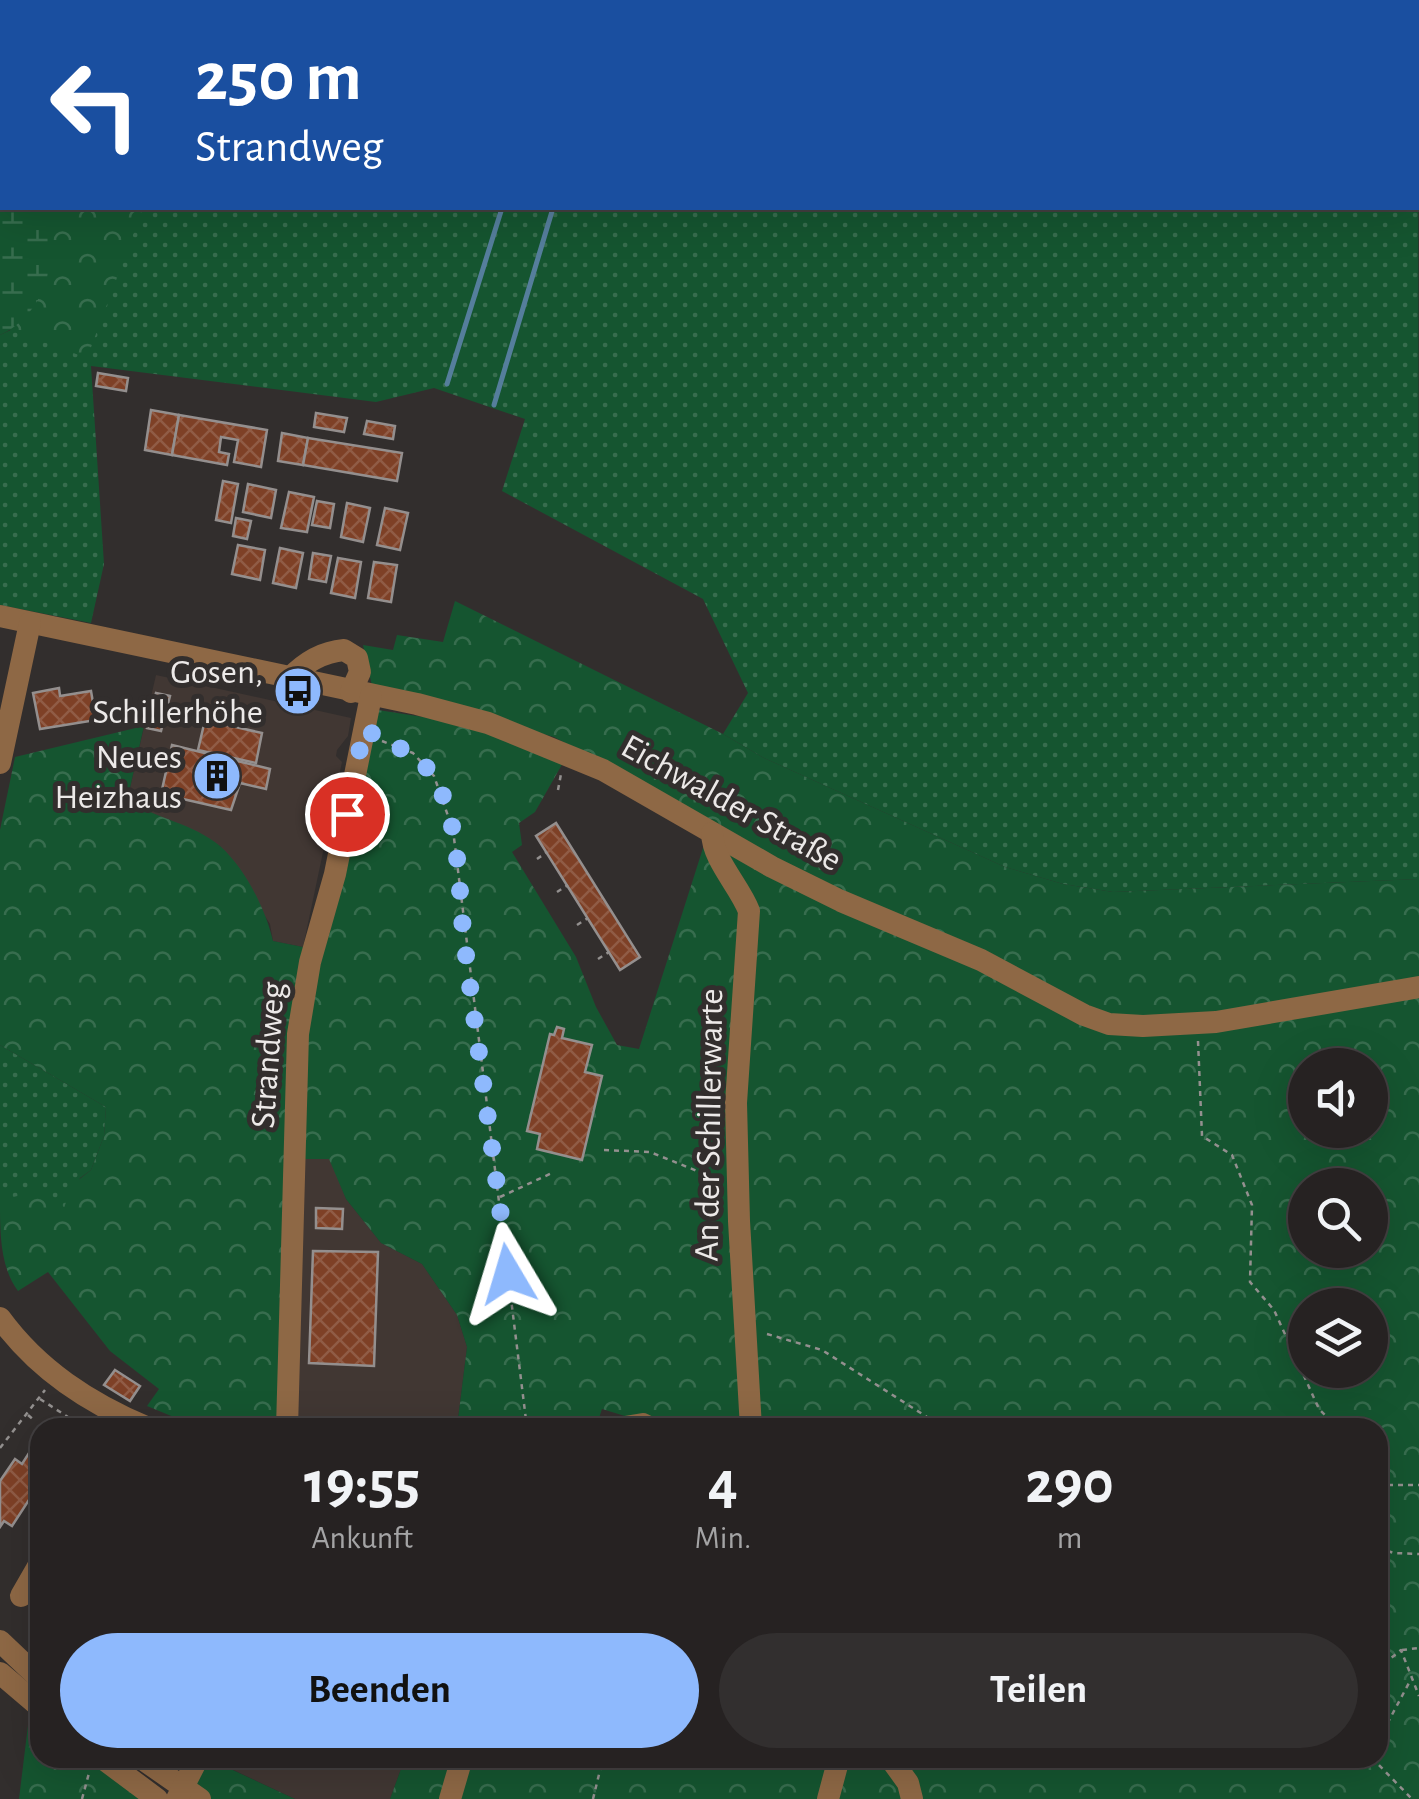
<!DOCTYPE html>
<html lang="de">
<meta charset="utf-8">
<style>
:root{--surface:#262222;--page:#322f2f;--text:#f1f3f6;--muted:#a4a4a5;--line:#423f40;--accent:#8eb9fd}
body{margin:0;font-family:"Alegreya Sans",sans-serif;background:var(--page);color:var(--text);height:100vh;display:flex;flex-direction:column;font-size:38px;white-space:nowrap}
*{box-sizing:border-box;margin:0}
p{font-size:32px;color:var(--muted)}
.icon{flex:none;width:55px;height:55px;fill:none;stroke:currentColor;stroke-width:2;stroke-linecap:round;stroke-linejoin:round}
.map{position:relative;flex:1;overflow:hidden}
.side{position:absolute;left:30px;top:1418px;width:1358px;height:350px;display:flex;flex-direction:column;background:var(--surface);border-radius:30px;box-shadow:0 10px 40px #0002,0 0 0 2px var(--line)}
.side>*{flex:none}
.banner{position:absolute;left:0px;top:0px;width:1420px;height:210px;box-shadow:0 10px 40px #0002,0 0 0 2px var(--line);background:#1a4fa0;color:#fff;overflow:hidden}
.buttons{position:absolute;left:1288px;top:1048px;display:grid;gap:20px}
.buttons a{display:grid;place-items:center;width:100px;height:100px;border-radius:50%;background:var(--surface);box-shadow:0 10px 40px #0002,0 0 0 2px var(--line);font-size:50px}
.pin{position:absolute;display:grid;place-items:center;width:85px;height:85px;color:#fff;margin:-42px;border:5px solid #fff;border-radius:50%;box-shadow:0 2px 10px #0007}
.me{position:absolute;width:110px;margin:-55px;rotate:353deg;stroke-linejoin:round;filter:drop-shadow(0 0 8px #0008)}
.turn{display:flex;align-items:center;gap:35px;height:210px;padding:0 30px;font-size:45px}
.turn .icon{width:130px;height:130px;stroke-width:2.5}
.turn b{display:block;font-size:70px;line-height:85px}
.eta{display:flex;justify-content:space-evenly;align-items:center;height:170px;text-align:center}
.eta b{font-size:60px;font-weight:700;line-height:70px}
.button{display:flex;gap:20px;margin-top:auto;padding:20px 30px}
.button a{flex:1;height:115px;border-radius:60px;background:var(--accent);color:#111;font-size:40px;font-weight:700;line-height:115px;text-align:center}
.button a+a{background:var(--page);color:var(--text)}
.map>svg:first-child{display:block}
</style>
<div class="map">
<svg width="1419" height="1799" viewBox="0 0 1419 1799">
<defs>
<pattern id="grass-dots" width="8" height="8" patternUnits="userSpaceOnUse" patternTransform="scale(2.5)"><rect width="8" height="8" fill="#155530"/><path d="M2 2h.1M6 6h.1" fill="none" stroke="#376d4e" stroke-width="1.8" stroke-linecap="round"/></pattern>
<pattern id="forest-crowns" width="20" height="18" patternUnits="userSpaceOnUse" patternTransform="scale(2.5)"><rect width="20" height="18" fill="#155530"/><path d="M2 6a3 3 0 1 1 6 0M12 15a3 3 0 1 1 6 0" fill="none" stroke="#376d4e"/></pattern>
<pattern id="wetland-marsh" width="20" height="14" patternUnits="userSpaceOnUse" patternTransform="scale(2.5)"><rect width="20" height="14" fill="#155530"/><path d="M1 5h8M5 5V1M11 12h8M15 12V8" fill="none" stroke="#376d4e"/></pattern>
<pattern id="building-cross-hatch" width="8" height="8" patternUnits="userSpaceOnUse" patternTransform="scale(2.5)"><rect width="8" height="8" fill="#7e4026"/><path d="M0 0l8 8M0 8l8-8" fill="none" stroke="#905c46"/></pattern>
</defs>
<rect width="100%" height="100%" fill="#322e2d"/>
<!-- built -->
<g fill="#413733">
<path d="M156 675 351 718 348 736 337 750 336 756 342 762 303 947 273 941 270 924 220 846 127 801Z"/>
<path d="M301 1159H330L346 1199 381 1243 422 1264 457 1315 467 1347 457 1427 296 1428Z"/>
<path d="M208 1758H405L390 1799H295Z"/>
</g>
<!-- grass -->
<g fill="url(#grass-dots)">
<path d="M289 0H1415L1416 2H286Z"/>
<path d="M1418 13 1419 879 1113 892 1063 884 1005 867 764 758 723 734 748 693 703 599 502 491 525 419 434 388 376 402 91 366 104 564 91 623 0 605V335L17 327 48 208H1418Z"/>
<path d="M0 1045 106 1107 104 1136 91 1170 80 1178 64 1209 0 1200Z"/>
</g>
<!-- forest -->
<g fill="url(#forest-crowns)" fill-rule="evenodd">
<path d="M0 0 220 2H2V208H143L87 358 0 326Z"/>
<path d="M455 601 723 734 764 758 1005 867 1063 884 1113 892 1419 879V1799H390L405 1758H1378V1428H664L602 1409 596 1427H457L467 1347 457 1315 422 1264 381 1243 346 1199 329 1159H302L296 1427H198L147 1406 159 1389 110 1351 48 1272 18 1291C0 1267 0 1233 0 1200L44 1190 64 1208 72 1185 91 1170 104 1136 106 1107 0 1045V830L15 757 144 726 127 801C156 818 194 824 220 846 245 868 266 910 273 941L303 947 378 710 462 723 564 761 535 812 519 823 522 845 512 852 576 957 596 1007 617 1045 639 1049 704 845 728 829 554 737 372 686 363 645 393 650 397 635 443 642ZM1305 1065H1370V1130H1305ZM1305 1185H1370V1250H1305ZM1305 1305H1370V1370H1305Z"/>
<path d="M30 1709 40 1716V1758H93L145 1799H19Z"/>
<path d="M207 1758 295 1799H188Z"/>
</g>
<!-- wetland -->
<path fill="url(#wetland-marsh)" d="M0 0H289L2 2V208H48C61 253 46 315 0 335Z"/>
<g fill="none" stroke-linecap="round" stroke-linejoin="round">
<!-- stream -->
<g stroke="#557e9c" stroke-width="5">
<path d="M560 2 561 0"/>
<path d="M447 384 502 208"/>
<path d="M494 405 553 208"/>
</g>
</g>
<!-- building -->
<g fill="url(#building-cross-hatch)" stroke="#948f8e" stroke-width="2.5">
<path d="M98 373 128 378 126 391 96 386Z"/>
<path d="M151 410 179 415 172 455 145 450Z"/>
<path d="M316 413 347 418 344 432 314 427Z"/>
<path d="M179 415 267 430 261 467 234 462 238 440 221 437 219 452 229 454 227 465 172 455Z"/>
<path d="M367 421 395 426 393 439 364 434Z"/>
<path d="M282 433 308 438 303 465 278 461Z"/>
<path d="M308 438 402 453 397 481 303 465Z"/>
<path d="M223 481 238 484 231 523 216 520Z"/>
<path d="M248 484 276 490 271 518 243 512Z"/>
<path d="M289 492 314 497 307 532 281 528Z"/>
<path d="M317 501 334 504 330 528 312 525Z"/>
<path d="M347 503 370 508 363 542 341 537Z"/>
<path d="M385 508 408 513 400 550 377 545Z"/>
<path d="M236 518 251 521 247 539 233 536Z"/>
<path d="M238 545 265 550 260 580 232 574Z"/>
<path d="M280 548 303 553 296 588 273 583Z"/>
<path d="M313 553 331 556 326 582 309 579Z"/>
<path d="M338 558 361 562 355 598 331 593Z"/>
<path d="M374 562 397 565 391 602 368 598Z"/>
<path d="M59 688 60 696 91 691 96 720 40 729 33 693Z"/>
<path d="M156 693 170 696 161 731 147 728Z"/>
<path d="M205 720 262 733 256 763 198 750Z"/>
<path d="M172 745 270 769 266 789 240 783 231 810 161 794Z"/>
<path d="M556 823 640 957 620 970 536 836Z"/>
<path d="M557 1027 564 1029 562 1038 592 1045 585 1072 602 1076 582 1160 537 1149 540 1134 527 1131 550 1034 554 1035Z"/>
<path d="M316 1208 343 1209 342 1229 316 1228Z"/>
<path d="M313 1251 378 1252 374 1366 309 1363Z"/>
<path d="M115 1370 140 1386 130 1401 104 1385Z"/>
<path d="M40 1436V1483L12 1526 4 1521 0 1527V1481L15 1459 22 1464Z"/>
</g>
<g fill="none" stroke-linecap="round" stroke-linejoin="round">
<!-- path -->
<g stroke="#93908f" stroke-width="2.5" stroke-dasharray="5 5" stroke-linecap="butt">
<path d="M382 741 413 753 434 776 453 830 527 1428"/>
<path d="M558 790 561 774"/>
<path d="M537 859 547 852"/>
<path d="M557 892 568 885"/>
<path d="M577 925 588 918"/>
<path d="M598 959 609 952"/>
<path d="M1198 1041 1202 1136 1232 1155 1252 1205 1250 1282 1274 1310 1319 1409 1338 1428"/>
<path d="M604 1150 650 1152 717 1179"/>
<path d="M500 1197 552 1173"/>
<path d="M767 1334 822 1350 938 1424 951 1428"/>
<path d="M40 1399 85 1428"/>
<path d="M28 1415 35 1421"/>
<path d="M0 1448 45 1390"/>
<path d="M1378 1485H1419"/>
<path d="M1378 1548 1394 1553 1419 1554"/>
<path d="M1402 1650 1419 1648"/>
<path d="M1378 1654 1385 1663 1401 1650 1419 1696"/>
<path d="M1378 1741 1410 1681"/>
<path d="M1372 1758 1412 1799"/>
<path d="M82 1799 89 1773"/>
<path d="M593 1799 603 1758"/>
</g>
<!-- minor -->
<g stroke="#8e6845" stroke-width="22">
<path d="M0 616 417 704 488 723 603 770 772 867 841 901 981 960 1084 1015 1109 1024 1143 1026 1216 1022 1419 987"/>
<path d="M289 679C304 663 321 652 344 650L357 658 360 672 351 692"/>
<path d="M0 763 30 623"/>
<path d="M712 833C713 861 739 885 749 911L736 1103 739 1221 751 1428"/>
<path d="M0 1318C38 1370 89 1403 148 1428"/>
<path d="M287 1428 298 1034 310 962 335 874 371 696"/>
<path d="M619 1428 643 1424 651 1428"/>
<path d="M21 1596 40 1563"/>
<path d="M0 1641 40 1679"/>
<path d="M0 1673 40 1707"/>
<path d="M102 1758 157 1799"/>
<path d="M141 1758 200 1799"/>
<path d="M890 1758 908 1783 912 1799"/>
<path d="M177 1799 198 1758"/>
<path d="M450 1799 462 1758"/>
<path d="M828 1799 839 1758"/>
</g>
</g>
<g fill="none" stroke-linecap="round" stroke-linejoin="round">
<!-- route -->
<path stroke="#8eb9fd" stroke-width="18" stroke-dasharray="0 32.4" d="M347 814 364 728C387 745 416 750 432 775 461 818 458 889 464 939 478 1051 495 1162 508 1274"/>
</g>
<!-- icons -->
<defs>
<g id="bus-disc" transform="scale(2.5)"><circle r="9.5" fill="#8eb9fd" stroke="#322e2d"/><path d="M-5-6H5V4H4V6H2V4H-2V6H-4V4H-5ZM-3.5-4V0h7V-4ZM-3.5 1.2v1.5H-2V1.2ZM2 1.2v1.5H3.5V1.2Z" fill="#111"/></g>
<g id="building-disc" transform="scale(2.5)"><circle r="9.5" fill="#8eb9fd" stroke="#322e2d"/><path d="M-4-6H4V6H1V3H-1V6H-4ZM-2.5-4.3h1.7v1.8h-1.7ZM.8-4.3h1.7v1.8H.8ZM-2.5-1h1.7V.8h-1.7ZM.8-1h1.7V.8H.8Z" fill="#111"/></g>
</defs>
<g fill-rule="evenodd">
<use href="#bus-disc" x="298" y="691"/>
<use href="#building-disc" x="217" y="776"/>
</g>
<g text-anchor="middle" stroke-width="10" stroke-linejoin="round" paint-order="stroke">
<!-- poi labels -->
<g font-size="35" fill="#ece9e8" stroke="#322e2d" text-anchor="end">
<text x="263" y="683">Gosen,<tspan x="263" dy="40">Schillerhöhe</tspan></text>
<text x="182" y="768">Neues<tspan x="182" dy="40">Heizhaus</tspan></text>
</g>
<!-- street labels -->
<g font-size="35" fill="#ece9e8" stroke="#322e2d">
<text transform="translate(732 802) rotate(29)" y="12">Eichwalder Straße</text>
<text transform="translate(267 1055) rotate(-86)" y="12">Strandweg</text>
<text transform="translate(708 1125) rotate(-89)" y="12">An der Schillerwarte</text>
</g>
</g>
</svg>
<div class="buttons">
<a><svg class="icon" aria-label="sound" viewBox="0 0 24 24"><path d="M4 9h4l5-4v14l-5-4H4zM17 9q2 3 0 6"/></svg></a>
<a><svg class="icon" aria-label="search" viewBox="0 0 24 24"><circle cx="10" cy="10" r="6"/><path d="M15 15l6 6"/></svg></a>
<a><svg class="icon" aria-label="layers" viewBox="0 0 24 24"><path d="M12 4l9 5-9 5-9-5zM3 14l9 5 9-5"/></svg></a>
</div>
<div class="pin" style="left:347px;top:814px;background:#d93025"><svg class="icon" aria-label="arrive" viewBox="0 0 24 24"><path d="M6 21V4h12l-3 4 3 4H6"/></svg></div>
<svg class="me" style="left:508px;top:1274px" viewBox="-20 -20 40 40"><path d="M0-17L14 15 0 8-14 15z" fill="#8eb9fd" stroke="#fff" stroke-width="4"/></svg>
<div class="banner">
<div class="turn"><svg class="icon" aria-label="left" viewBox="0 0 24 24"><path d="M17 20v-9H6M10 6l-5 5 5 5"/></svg><div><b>250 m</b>Strandweg</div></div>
</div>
<section class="side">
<div class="eta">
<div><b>19:55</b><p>Ankunft</p></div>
<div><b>4</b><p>Min.</p></div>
<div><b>290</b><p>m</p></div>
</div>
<div class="button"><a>Beenden</a><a>Teilen</a></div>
</section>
</div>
